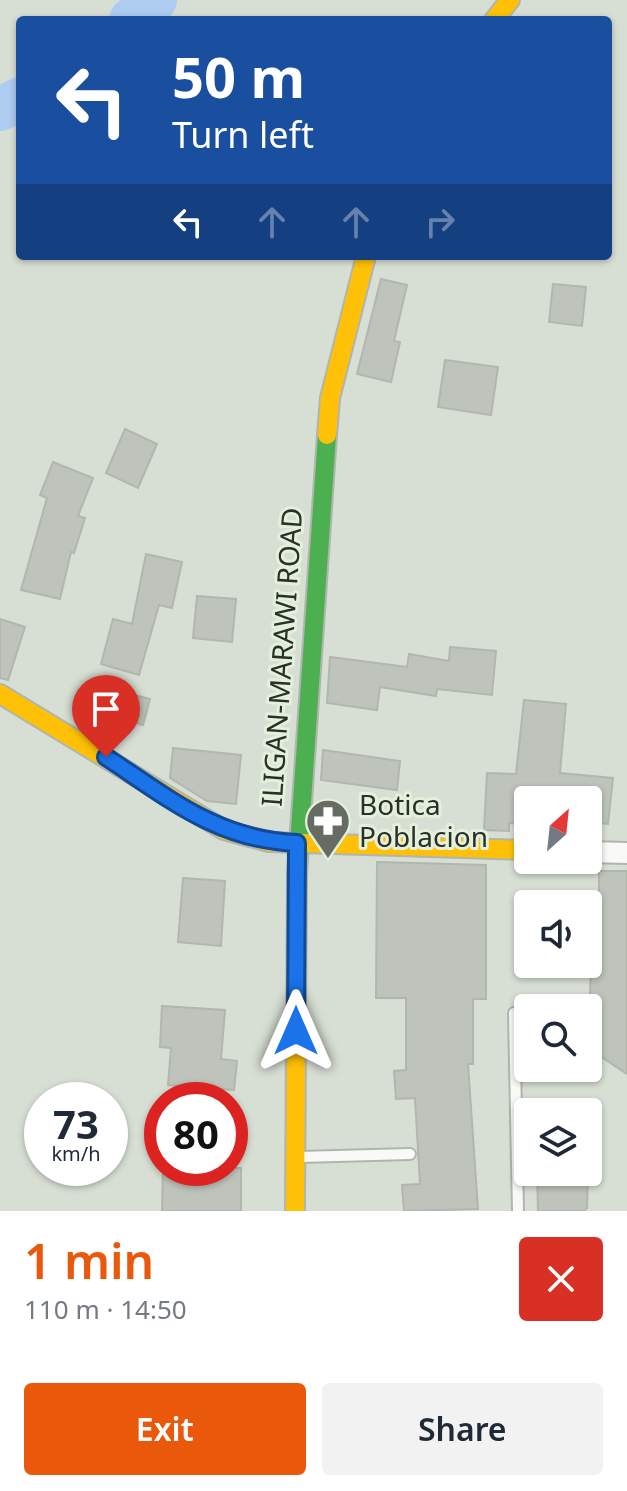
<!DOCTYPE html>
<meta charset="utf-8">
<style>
:root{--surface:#fff;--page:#f2f2f3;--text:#1f2937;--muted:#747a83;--accent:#ea580c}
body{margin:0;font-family:"Noto Sans",sans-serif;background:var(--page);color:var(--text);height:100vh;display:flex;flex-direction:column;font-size:30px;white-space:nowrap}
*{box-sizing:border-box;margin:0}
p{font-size:26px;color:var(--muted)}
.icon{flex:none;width:44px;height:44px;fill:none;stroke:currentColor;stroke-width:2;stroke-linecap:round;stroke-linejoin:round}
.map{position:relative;height:1211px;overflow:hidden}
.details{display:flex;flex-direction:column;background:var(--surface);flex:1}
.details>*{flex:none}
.banner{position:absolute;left:16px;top:16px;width:596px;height:244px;border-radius:8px;box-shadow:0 2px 6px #0004;background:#1a4fa0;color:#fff;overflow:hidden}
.needle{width:52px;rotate:27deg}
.controls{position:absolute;left:514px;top:786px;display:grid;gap:16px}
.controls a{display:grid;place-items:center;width:88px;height:88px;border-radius:8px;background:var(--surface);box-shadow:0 2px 6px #0004;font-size:40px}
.speed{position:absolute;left:24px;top:1082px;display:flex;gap:16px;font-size:40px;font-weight:700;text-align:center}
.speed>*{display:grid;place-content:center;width:104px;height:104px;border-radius:50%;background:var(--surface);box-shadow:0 2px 6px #0004;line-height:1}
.speed small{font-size:20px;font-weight:400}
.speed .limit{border:12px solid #d22;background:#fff;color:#111}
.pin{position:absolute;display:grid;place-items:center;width:68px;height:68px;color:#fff;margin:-82px -34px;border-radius:50% 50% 50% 0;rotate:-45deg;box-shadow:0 0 8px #0007}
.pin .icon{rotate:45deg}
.me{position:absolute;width:88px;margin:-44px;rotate:0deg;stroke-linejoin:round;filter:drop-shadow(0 0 6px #0008)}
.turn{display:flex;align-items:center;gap:28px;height:168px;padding:0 24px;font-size:36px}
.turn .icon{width:104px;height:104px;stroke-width:2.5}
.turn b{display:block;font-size:56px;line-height:68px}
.lanes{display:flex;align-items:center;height:76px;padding:0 24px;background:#0003;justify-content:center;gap:40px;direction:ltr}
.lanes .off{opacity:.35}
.round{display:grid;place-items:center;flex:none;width:84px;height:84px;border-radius:8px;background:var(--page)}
.headline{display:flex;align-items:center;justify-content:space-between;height:136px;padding:0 24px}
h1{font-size:48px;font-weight:600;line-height:60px;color:var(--accent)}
.action{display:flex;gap:16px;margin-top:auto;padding:16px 24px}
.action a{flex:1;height:92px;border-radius:8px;background:var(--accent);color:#fff;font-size:32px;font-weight:600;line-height:92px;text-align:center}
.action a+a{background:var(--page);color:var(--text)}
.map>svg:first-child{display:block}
</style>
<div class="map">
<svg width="627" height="1211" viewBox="0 0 627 1211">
<rect width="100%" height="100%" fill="#d7ded3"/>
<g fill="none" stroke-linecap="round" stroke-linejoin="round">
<!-- river -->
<g stroke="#aecbf0" stroke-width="44">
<path d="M131 20 155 0"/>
<path d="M0 109 20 99"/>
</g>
</g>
<!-- building -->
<g fill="#bec4bb" stroke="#b2b7ae" stroke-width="2">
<path d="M381 279 407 285 394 341 400 342 391 382 357 374Z"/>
<path d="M553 284 586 287 582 326 549 322Z"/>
<path d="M445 360 498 367 491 415 438 407Z"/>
<path d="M125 429 157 444 138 488 106 473Z"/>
<path d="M53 462 93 478 78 516 85 518 74 553 71 552 60 599 21 590 47 498 40 495Z"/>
<path d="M146 554 182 562 172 608 159 605 139 675 101 664 113 619 132 624Z"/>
<path d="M197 596 236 599 232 642 193 638Z"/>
<path d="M0 619 25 627 8 680 0 678Z"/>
<path d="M450 647 496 651 492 695 437 689 436 696 380 687 377 710 327 703 330 657 407 667 409 654 449 661Z"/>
<path d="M119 691 150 699 143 725 112 717Z"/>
<path d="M524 700 566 704 560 773 613 778 608 824 588 822V800H528V825L509 823V831L484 830 487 773 516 774Z"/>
<path d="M173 748 241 755 236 804 207 801 170 778Z"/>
<path d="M323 750 400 761 397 790 321 780Z"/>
<path d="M377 862 486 865V999H473V1064H468L478 1209 404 1211 402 1185 420 1184 415 1098 396 1099 394 1071 406 1070V998H376Z"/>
<path d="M599 871H627V1074L588 1048 593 911 599 912Z"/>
<path d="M183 878 225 881 221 946 178 942Z"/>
<path d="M162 1006 225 1010 221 1059 237 1061 234 1090 168 1085 171 1048 160 1047Z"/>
<path d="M163 1168H241V1211H162Z"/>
<path d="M537 1172H588L587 1208 584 1211H538Z"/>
</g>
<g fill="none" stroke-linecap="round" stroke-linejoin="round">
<!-- lane casing -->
<g stroke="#b0b5ad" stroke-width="14">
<g id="lane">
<path d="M514 1013 518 1211"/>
<path d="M300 1157 410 1154"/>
</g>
</g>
<!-- street casing -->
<g stroke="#b0b5ad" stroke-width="24">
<path id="street" d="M588 852 627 853"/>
</g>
<!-- fast casing -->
<g stroke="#b0b5ad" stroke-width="22">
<path id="fast" d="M297 875 327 435"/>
</g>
<!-- slow casing -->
<g stroke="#b0b5ad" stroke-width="22">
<g id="slow">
<path d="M494 20 510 0"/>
<path d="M327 435 330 398 366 256"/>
<path d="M0 694 224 830 269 842 528 850"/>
<path d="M295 1211 297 875"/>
</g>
</g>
<!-- lane -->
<use href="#lane" stroke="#f9faf8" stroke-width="10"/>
<!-- street -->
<use href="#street" stroke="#f9faf8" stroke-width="20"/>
<!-- fast -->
<use href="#fast" stroke="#4caf50" stroke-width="18"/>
<!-- slow -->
<use href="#slow" stroke="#ffc107" stroke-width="18"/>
</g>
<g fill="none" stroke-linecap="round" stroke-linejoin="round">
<!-- route casing -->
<g stroke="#114b97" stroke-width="20">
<path id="route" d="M106 757C170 799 218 840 297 843L296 1031"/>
</g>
<!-- route -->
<use href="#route" stroke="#1a73e8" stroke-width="14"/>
</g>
<!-- icons -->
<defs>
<g id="pharmacy-pin" transform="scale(2.3)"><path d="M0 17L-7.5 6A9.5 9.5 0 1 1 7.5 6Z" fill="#676c63" stroke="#e3f0dc"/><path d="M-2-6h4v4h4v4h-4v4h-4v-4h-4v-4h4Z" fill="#fff"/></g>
</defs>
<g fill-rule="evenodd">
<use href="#pharmacy-pin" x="328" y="821"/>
</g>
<g text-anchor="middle" stroke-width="6" stroke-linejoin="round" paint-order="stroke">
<!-- street labels -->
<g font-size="28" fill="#2a2f27" stroke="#e3f0dc">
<text transform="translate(282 657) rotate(-86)" y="10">ILIGAN-MARAWI ROAD</text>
</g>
<!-- poi labels -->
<g font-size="28" fill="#2a2f27" stroke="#e3f0dc" text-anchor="start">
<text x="359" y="815">Botica<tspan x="359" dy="32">Poblacion</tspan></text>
</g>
</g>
</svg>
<div class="controls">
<a><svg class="needle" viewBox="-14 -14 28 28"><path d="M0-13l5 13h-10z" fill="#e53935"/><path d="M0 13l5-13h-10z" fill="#747a83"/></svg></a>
<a><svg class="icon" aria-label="sound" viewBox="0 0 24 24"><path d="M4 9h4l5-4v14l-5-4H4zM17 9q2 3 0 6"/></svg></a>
<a><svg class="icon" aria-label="search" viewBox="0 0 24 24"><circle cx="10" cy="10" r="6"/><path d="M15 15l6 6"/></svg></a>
<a><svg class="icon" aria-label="layers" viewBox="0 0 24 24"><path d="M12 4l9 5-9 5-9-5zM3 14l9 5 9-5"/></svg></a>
</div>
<div class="speed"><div>73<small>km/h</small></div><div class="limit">80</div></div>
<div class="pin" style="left:106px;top:757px;background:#d93025"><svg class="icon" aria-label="arrive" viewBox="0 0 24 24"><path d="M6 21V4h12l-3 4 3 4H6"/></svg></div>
<svg class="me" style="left:296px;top:1031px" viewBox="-20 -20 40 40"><path d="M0-17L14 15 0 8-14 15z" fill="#1a73e8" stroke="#fff" stroke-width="4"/></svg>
<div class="banner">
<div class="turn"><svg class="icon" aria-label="left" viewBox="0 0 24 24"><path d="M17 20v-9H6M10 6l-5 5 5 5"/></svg><div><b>50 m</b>Turn left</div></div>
<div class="lanes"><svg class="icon" aria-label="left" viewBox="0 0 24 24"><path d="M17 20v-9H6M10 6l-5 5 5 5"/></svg><svg class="icon off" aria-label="ahead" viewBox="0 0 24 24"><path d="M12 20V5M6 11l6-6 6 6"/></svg><svg class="icon off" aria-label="ahead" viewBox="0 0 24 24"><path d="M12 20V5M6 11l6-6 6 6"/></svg><svg class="icon off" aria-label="right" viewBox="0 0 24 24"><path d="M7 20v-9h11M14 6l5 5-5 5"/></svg></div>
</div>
</div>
<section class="details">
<div class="headline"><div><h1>1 min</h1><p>110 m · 14:50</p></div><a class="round" style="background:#d93025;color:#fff"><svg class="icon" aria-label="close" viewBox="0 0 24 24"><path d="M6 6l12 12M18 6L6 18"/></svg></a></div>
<div class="action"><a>Exit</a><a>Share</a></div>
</section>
